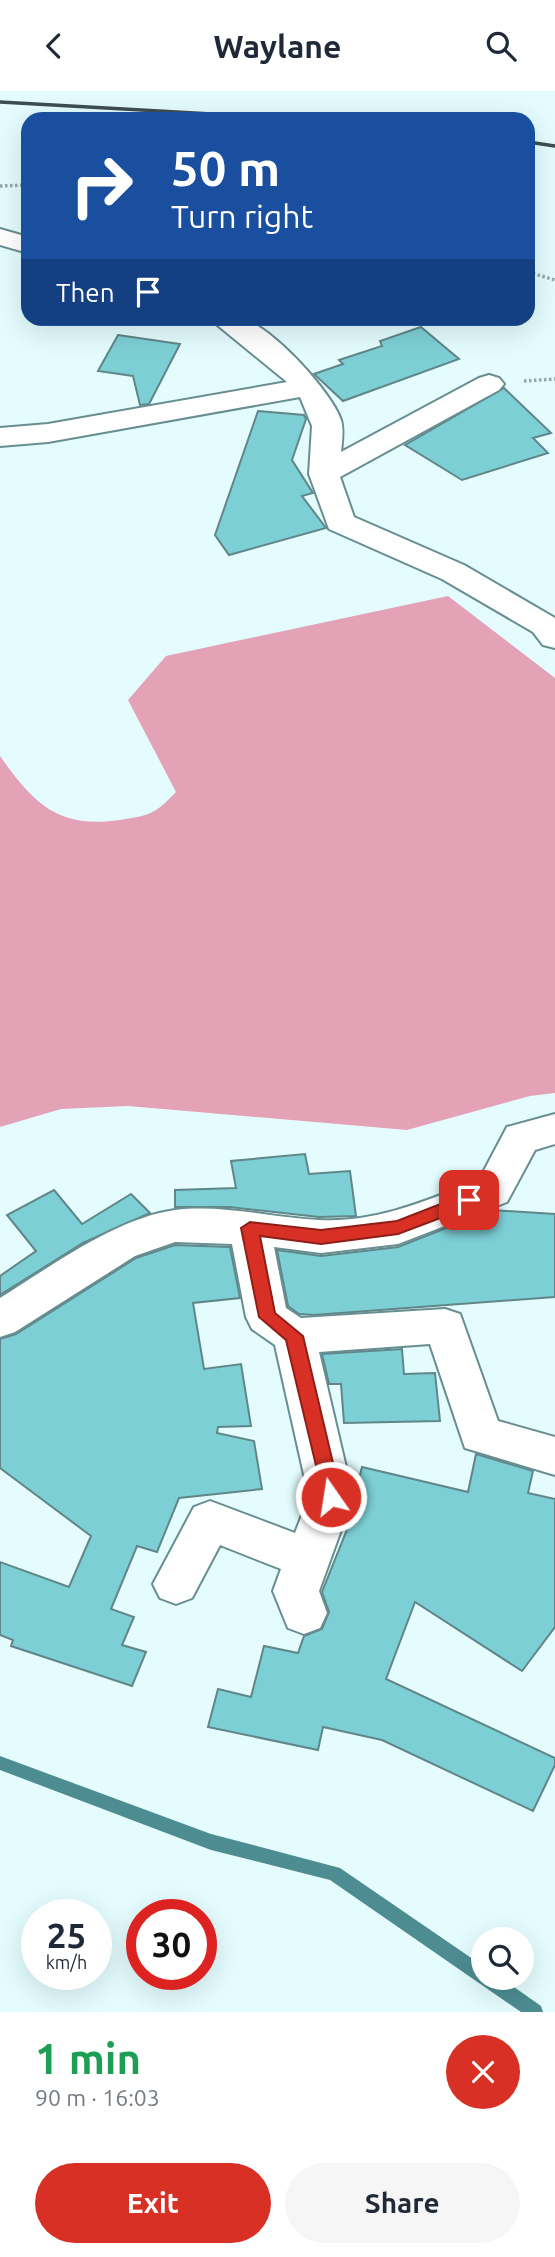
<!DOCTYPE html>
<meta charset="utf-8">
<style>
:root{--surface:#fff;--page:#f6f6f7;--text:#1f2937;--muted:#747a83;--accent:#d93025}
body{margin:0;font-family:Ubuntu,sans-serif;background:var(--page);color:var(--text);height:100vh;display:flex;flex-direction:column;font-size:26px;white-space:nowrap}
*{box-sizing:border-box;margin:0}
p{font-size:23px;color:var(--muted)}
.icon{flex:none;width:38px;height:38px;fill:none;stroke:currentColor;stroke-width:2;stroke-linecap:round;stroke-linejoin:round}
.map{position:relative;height:1921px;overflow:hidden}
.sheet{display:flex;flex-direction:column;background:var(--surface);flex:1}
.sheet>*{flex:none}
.top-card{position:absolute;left:21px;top:21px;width:514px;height:214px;border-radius:21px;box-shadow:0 7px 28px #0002;background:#1a4fa0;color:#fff;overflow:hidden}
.fabs{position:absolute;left:471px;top:1836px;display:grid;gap:14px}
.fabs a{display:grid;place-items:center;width:63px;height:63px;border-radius:50%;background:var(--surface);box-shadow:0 7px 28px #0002;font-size:35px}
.speed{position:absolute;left:21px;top:1808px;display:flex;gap:14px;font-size:35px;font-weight:700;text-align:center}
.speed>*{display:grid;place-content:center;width:91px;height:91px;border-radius:50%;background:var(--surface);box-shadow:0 7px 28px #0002;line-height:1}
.speed small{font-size:18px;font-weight:400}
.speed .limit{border:10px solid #d22;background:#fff;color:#111}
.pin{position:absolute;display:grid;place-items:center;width:60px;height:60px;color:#fff;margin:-30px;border-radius:14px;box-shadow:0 4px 10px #0006}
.me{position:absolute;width:77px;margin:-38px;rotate:347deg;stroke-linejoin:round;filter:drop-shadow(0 0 5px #0008)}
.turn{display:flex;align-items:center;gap:24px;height:147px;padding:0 35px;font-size:32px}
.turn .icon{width:91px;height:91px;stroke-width:2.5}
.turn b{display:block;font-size:49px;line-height:60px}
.then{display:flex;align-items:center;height:66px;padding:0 35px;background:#0003;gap:14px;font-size:26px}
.round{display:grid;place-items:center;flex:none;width:74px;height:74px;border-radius:37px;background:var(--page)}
.headline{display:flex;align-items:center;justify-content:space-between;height:119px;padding:0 35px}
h1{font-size:42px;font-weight:700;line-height:52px;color:#1e9e55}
.primary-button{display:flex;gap:14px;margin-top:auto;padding:14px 35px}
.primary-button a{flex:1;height:80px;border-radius:42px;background:var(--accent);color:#fff;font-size:28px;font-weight:700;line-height:80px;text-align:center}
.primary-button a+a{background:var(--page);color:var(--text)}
header{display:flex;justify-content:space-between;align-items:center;height:91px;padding:0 35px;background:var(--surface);font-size:32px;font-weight:700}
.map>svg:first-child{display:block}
</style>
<header><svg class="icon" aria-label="back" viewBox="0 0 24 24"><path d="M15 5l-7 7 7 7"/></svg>Waylane<svg class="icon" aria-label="search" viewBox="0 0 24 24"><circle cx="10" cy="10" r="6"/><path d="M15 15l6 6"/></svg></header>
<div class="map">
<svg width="555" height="1921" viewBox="0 0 555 1921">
<rect width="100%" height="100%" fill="#e4fcfe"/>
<!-- forest -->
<path fill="#e3a2b5" d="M448 505 555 587V1002L530 1005 407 1039 128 1015 61 1018 0 1036V665C34 713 58 738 120 729 150 724 154 724 176 701L128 609 166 565Z"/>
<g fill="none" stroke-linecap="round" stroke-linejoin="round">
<!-- stream -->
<path fill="#4d8c91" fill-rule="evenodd" d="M0 1665 211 1743 340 1777 483 1875V1886H500L541 1915 543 1921H521L330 1789 211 1759 0 1679Z"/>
</g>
<!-- building -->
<g fill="#7dcfd6" stroke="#608688" stroke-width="2">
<path d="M421 236 459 268 343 310 314 283 343 273 339 269 382 255 380 250Z"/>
<path d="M118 244 180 253 149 313 140 314 133 285 98 280Z"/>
<path d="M504 297 551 342 533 347 548 362 462 389 405 354Z"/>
<path d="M258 320 304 324 306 328 292 369 313 402 302 405 326 437 229 464 215 444Z"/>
<path d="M305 1063 309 1083 350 1080 356 1125 319 1126 229 1116H175V1099L236 1097 231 1070Z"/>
<path d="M54 1099 82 1133 131 1103 150 1122 83 1152 0 1204V1185L36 1160 7 1124Z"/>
<path d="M492 1119 555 1123V1206L314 1224 299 1223 288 1215 277 1159 321 1165 398 1156Z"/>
<path d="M175 1154 230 1156 240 1207 193 1212 204 1278 241 1273 251 1335 218 1336 217 1342 254 1350 262 1398 179 1407 157 1461 137 1455 111 1518 134 1526 122 1554 146 1561 132 1595 11 1555 13 1549 0 1544V1471L69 1496 91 1445 0 1377V1248L16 1243 136 1167Z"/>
<path d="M402 1258 404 1283 435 1282 440 1330 344 1332 341 1293H329L322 1263Z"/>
<path d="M476 1363 533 1380 528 1402 555 1408V1536L522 1580 415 1511 386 1588 555 1667V1674L533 1720 382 1649 323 1636 318 1659 208 1636 218 1598 251 1606 264 1555 298 1562 304 1545 322 1538 329 1521 322 1501 352 1426 349 1425 362 1376 468 1401Z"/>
</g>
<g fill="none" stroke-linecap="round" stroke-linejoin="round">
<!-- street casing -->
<g stroke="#688e91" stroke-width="4">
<g id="street">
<path d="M0 138 28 146V162L0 154Z"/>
<path d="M210 228C219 227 233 225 243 228 271 235 332 301 341 329 344 339 342 351 341 361L479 287 489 284 499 287 504 293 499 299 340 386 354 426 464 474 555 527V557L543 554 533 541 442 488 329 438 309 383 312 335 300 306 48 351 0 355V337L48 333 287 291Z"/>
<path d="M555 1023V1053L535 1059 507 1111 398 1153 321 1162 274 1156 286 1217 301 1227 445 1218 460 1223 498 1330 555 1346V1384L465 1357 430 1253 319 1261 353 1406 319 1500 327 1522 320 1537 304 1543 288 1537 273 1500 281 1478 220 1454 192 1507 176 1513 160 1507 153 1493 194 1416 210 1410 295 1442 309 1406 275 1254 252 1238 246 1226 232 1153 175 1151 135 1165 15 1241 0 1246V1207C50 1176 116 1127 175 1119 223 1113 272 1127 319 1129 376 1132 428 1109 479 1089L507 1036Z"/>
</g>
</g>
<!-- path -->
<g stroke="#92a7a9" stroke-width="3.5" stroke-dasharray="2.5 2.5" stroke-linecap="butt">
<path d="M0 95 28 94"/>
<path d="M528 181 555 189"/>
<path d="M524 290 555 288"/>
</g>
<!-- street -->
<use href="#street" fill="#fff" fill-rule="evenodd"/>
<!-- rail -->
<g stroke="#3d4e4f" stroke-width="3.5">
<path d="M0 11 299 28"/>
<path d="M528 51 555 55"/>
</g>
</g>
<!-- route -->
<path fill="#d93025" stroke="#8d1f18" stroke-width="2" d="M469 1102 478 1109 475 1114 398 1143 321 1153 260 1145 275 1222 303 1245 341 1406 338 1412H325L286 1249 259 1226 241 1137 250 1131 321 1139 397 1130Z"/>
</svg>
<div class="fabs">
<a><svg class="icon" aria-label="search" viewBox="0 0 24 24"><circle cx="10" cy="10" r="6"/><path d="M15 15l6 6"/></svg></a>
</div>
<div class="speed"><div>25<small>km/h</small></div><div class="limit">30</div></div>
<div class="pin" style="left:469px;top:1109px;background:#d93025"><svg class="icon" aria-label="arrive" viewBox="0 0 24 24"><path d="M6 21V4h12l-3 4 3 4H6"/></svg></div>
<svg class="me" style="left:331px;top:1406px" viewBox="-20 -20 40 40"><circle r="17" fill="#d93025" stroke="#fff" stroke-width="3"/><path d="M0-11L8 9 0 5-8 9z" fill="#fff"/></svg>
<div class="top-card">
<div class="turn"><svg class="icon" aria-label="right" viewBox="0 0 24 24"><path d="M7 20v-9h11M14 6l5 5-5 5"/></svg><div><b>50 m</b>Turn right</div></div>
<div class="then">Then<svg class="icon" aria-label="arrive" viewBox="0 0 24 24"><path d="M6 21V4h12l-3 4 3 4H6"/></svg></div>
</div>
</div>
<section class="sheet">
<div class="headline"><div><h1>1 min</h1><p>90 m · 16:03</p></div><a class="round" style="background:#d93025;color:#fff"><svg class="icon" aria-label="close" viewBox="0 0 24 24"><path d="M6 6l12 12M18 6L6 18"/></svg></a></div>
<div class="primary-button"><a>Exit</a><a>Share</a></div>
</section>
